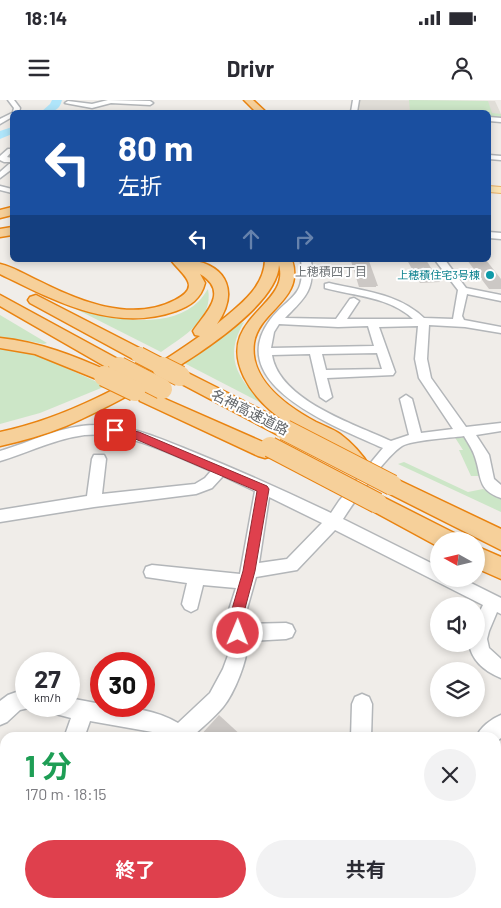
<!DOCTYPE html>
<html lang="ja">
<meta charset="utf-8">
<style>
:root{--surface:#fff;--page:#f2f2f3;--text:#2b2b33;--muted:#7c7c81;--accent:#df404d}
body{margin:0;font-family:Barlow,"Noto Sans JP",sans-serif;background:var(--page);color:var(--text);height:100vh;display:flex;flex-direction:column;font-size:19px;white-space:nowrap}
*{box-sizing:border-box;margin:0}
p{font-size:16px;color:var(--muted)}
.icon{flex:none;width:28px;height:28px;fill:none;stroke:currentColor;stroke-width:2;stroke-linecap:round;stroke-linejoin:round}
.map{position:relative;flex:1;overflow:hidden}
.side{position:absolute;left:0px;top:632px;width:501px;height:176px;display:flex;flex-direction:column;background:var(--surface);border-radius:15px 15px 0 0;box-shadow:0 2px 8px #0003}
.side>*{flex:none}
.hud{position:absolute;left:10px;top:10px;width:481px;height:152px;border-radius:8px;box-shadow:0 2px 8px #0003;background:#1a4fa0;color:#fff;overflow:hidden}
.needle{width:32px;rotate:278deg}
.tools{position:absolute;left:430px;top:432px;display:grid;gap:10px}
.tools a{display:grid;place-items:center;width:55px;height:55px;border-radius:50%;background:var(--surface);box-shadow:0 2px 8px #0003;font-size:25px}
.speed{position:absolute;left:15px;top:552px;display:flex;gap:10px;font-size:25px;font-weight:700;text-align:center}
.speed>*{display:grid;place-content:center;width:65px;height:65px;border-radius:50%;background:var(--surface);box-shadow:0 2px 8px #0003;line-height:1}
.speed small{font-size:12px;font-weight:400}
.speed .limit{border:8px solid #d22;background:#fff;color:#111}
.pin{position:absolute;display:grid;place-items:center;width:42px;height:42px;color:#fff;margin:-21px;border-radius:10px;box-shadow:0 2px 8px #0006}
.me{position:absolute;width:55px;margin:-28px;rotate:1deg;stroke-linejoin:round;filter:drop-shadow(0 0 4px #0008)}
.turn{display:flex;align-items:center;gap:18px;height:105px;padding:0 25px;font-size:22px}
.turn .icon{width:65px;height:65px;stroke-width:2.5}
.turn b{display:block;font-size:35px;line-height:42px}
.lanes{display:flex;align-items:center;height:48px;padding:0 25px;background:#0003;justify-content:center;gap:25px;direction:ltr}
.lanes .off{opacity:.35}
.round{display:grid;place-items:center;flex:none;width:52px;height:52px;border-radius:26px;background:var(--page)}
.headline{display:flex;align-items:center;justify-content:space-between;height:85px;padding:0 25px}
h1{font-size:30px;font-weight:700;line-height:38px;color:#1e9e55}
.primary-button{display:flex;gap:10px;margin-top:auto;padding:10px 25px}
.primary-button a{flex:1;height:58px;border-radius:30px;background:var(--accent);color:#fff;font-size:20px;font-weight:700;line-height:58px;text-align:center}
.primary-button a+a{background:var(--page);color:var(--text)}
.status{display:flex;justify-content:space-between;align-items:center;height:35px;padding:0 25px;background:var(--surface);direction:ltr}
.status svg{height:14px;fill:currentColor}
header{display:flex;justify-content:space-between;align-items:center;height:65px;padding:0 25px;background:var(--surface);font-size:22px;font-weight:700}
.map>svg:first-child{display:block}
</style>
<div class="status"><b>18:14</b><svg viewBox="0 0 49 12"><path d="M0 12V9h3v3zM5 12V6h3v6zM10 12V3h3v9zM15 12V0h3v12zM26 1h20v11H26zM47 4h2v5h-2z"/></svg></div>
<header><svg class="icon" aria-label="menu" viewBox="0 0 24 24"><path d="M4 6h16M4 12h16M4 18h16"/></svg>Drivr<svg class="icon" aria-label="person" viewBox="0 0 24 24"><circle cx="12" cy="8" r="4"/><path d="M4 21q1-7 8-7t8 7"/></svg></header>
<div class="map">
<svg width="501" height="808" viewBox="0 0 501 808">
<rect width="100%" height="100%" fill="#f0ede9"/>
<!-- education -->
<path fill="#e0ddd7" d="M358 0 495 1 501 14V19L489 18V12H356Z"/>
<!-- green -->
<g fill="#cce6c7">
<path d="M409 0 488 1 492 13 501 14V18L489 17V12H410Z"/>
<path d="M208 189C214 220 182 237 161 252L74 208 78 206C110 221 171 230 199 201 202 198 205 193 208 189Z"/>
<path d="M0 215 47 243 44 244 23 240 0 238Z"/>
<path d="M244 222C223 258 238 278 263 304L184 263 234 226Z"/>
<path d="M0 248 26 250 106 286 40 313 0 324Z"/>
<path d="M454 336H465L468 340 466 342 479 359V376H471L459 350H463Z"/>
<path d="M404 362 468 392 483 389 501 398V412L398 364Z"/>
<path d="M0 677 5 678V754H0Z"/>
<path d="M496 797 501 803V808H360L363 804H496Z"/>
</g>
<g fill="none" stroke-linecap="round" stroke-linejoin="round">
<!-- river -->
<g fill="#afe5fa" fill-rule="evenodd">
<path d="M52 0H62C59 12 52 12 41 12L50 4Z"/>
<path d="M12 27V34L0 39V31Z"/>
</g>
</g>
<!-- building -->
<g fill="#ccc8c5">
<path d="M354 160 369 161 378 186H376V187H359L351 161Z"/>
<path d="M407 160H426L440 182 420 183Z"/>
<path d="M467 160H486L501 179V189H489Z"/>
<path d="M219 615 244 638H198Z"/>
</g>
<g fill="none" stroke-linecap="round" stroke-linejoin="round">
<!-- minor casing -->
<g stroke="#b3b6b9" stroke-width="3">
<g id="minor">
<path d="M8 0H14L20 8 19 12H13L14 8Z"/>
<path d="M108 0 150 1 153 3 150 5 111 3 92 8 65 3 68 1 92 4Z"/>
<path d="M353 0H359L357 12H351Z"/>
<path d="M12 13V17L0 24V19Z"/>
<path d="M489 17 501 18V22L489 21Z"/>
<path d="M8 49H12V51L7 57 12 58V62H4L0 60V56Z"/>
<path d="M489 55 501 56V60L489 59Z"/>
<path d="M9 64H12V69L0 78V72Z"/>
<path d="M0 86 12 89V93L0 90Z"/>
<path d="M489 132 501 133V139L489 138Z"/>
<path d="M301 160H311C315 190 305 198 285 218L336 219 350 199 354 198 359 201 347 219H413C390 197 355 196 325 188V184L329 183C362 191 398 193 424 218L453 219 458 190 435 160H445L466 188 501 195V201L467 194 462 216 464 220 501 227V233L465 227 429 225 427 259 431 278 466 327 501 323V331L476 335 489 355 494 379 501 385V398C477 390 482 377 475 357 473 350 468 343 464 336 450 338 412 340 402 346 385 357 354 402 343 419L439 467V479H463L501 498V514L497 512 489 531 487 539 489 548 501 559V578C486 572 472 561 469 544H476V519L483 505 335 430 297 470 256 477 245 516 246 524 286 523 292 525 295 531 292 537 286 539 247 541C249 558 234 594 223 607 214 618 201 628 191 638H164L158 633 90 621 84 638H64L71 618 52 613 49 606H69V598L101 604V606C127 606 156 610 178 623L210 593 223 569 230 550 227 516 236 488 203 485 197 509 191 512 185 509 182 504 187 483 146 477 144 472 146 467 152 465 240 474 255 391 223 376 212 388 196 394 94 407 0 422V410L87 396 92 359 94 355H104L106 359 102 394 195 384 205 378 211 371C168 353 121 326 73 337 48 342 24 354 0 361V351C31 342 62 325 96 325 129 324 161 339 191 351 238 370 285 391 331 413L339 401 383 348C339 328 222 285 270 220 289 195 306 198 301 160ZM279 224 338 227 368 226 374 246 271 248 274 232ZM418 226 415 259 419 278 453 329 421 333 412 299 406 295 400 299 409 335 391 341C354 324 279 300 272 255L310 254 320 297 326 301 332 297 327 278 393 275 395 272 379 227ZM377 253 382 269 326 270 322 254ZM269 397 322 423 287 459 259 463Z"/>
<path d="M22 590H26V606L33 607 20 610 7 622 0 625V601L8 595Z"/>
<path d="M362 594 369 597 372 604 371 638H351L352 604 355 597Z"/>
<path d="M501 615V638L496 642V638H476C480 627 491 619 501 615Z"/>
<rect x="0" y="755" width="5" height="24"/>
<rect x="200" y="804" width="24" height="4"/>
<path d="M315 804H341L339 808H313Z"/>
</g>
</g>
<!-- major casing -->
<g stroke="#e9b169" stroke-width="2">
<path id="major" d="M489 86 501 87V93L489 92Z"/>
</g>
<!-- highway casing -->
<g stroke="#e98310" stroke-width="3">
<g id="highway">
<path d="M244 0H253L266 12H256Z"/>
<path d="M12 107V115L0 118V110Z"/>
<path d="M12 127V135L0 137V129Z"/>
<path d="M171 160C177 160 185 159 191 160 229 166 238 194 217 224 237 207 264 189 265 160H292C305 200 259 210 254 243 249 280 288 307 316 322 324 326 333 329 340 334 352 343 363 355 371 368L368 373 360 376 352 373 327 345 293 326 295 330 292 335 285 337 278 335 174 280 171 276 174 272 180 270 186 272 289 324C270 312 254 297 244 277 215 217 291 206 279 165 277 221 114 306 66 326 44 335 22 341 0 346V332C71 317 141 278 200 236L195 235 193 231C205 213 230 192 200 174L205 183C201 199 190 206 176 211 114 233 55 201 0 174V164C13 167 26 175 39 181 79 201 131 223 175 200 203 186 182 175 171 160Z"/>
<path d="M0 195 125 263 128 267 125 271 119 272 113 271 0 206Z"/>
<path d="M36 195 145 251 148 255 145 259 139 260 133 259 30 203 28 200 30 197Z"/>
<path d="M0 238C39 242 75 256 110 272L113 276 110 280 104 282 35 254 0 248Z"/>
<path d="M147 291 272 346 275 351 272 356 265 358 258 356 140 301 138 297 140 293Z"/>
<path d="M392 377 501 429V450L384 391 381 385 384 379Z"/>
<path d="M377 394 456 434 460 441H439V447L369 409 366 403 369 397Z"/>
<path d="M476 446 501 457V479L476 468Z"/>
</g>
</g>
<!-- minor -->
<use href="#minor" fill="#fff" fill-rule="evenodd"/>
<!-- major -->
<use href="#major" fill="#fae4b4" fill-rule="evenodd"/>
<!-- highway -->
<use href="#highway" fill="#f6d09a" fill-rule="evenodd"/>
<!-- highway-bridge-far1 casing -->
<g stroke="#e98310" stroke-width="18" stroke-linecap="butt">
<path id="highway-bridge-far1" d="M139 255 164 268"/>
</g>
<!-- highway-bridge casing -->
<g stroke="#e98310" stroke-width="22" stroke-linecap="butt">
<g id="highway-bridge">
<path d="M119 267 162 289"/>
<path d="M162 267 180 276"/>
<path d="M104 276 135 291"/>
<path d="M285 330 392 385"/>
<path d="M270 347 377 403"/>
</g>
</g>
<!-- highway-bridge-far1 -->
<use href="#highway-bridge-far1" stroke="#f6d09a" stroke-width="16"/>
<!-- highway-bridge -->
<use href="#highway-bridge" stroke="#f6d09a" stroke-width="20"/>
</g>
<!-- route -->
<path fill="#df404d" stroke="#912a32" d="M115 327 139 332 267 386 269 389 255 471 243 516 245 533 243 538 238 539 233 538 230 516 243 471 257 391 133 338 112 333V328Z"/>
<!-- markers -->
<circle fill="#0f9aa8" stroke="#fff" stroke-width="2" cx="490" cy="175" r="5"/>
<g text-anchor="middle" stroke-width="4" stroke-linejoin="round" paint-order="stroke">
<!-- far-culture labels -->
<g font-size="11" fill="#0d838f" stroke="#fff" text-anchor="end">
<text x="480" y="179">上穂積住宅3号棟</text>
</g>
<!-- far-neighbourhood labels -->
<g font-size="12" fill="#717679" stroke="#fff">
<text x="331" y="176">上穂積四丁目</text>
</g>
<!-- street labels -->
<g font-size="14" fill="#606467" stroke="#fff">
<text transform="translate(250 312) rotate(27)" y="5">名神高速道路</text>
</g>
</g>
</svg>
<div class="tools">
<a><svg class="needle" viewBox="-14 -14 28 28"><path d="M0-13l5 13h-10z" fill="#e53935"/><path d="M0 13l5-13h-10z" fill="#7c7c81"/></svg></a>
<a><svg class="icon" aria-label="sound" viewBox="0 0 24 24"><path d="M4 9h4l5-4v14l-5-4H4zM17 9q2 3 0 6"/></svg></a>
<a><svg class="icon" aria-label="layers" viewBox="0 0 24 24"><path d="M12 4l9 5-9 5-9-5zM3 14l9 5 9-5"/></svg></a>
</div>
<div class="speed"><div>27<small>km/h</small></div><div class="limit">30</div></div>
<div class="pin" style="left:115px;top:330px;background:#d93025"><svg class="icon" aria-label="arrive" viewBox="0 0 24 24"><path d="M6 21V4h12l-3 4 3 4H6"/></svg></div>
<svg class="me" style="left:238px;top:533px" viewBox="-20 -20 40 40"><circle r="17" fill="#df404d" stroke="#fff" stroke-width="3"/><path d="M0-11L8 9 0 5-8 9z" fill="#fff"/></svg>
<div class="hud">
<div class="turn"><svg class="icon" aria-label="left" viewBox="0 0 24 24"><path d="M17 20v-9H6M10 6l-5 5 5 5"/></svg><div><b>80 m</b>左折</div></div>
<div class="lanes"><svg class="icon" aria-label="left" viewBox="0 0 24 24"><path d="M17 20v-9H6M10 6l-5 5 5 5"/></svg><svg class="icon off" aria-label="ahead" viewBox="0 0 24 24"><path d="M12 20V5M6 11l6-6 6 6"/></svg><svg class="icon off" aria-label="right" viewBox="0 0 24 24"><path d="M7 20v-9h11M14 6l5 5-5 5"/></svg></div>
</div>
<section class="side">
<div class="headline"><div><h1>1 分</h1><p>170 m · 18:15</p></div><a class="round"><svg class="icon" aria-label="close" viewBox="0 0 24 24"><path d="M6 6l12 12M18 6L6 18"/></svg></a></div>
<div class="primary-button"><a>終了</a><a>共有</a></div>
</section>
</div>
